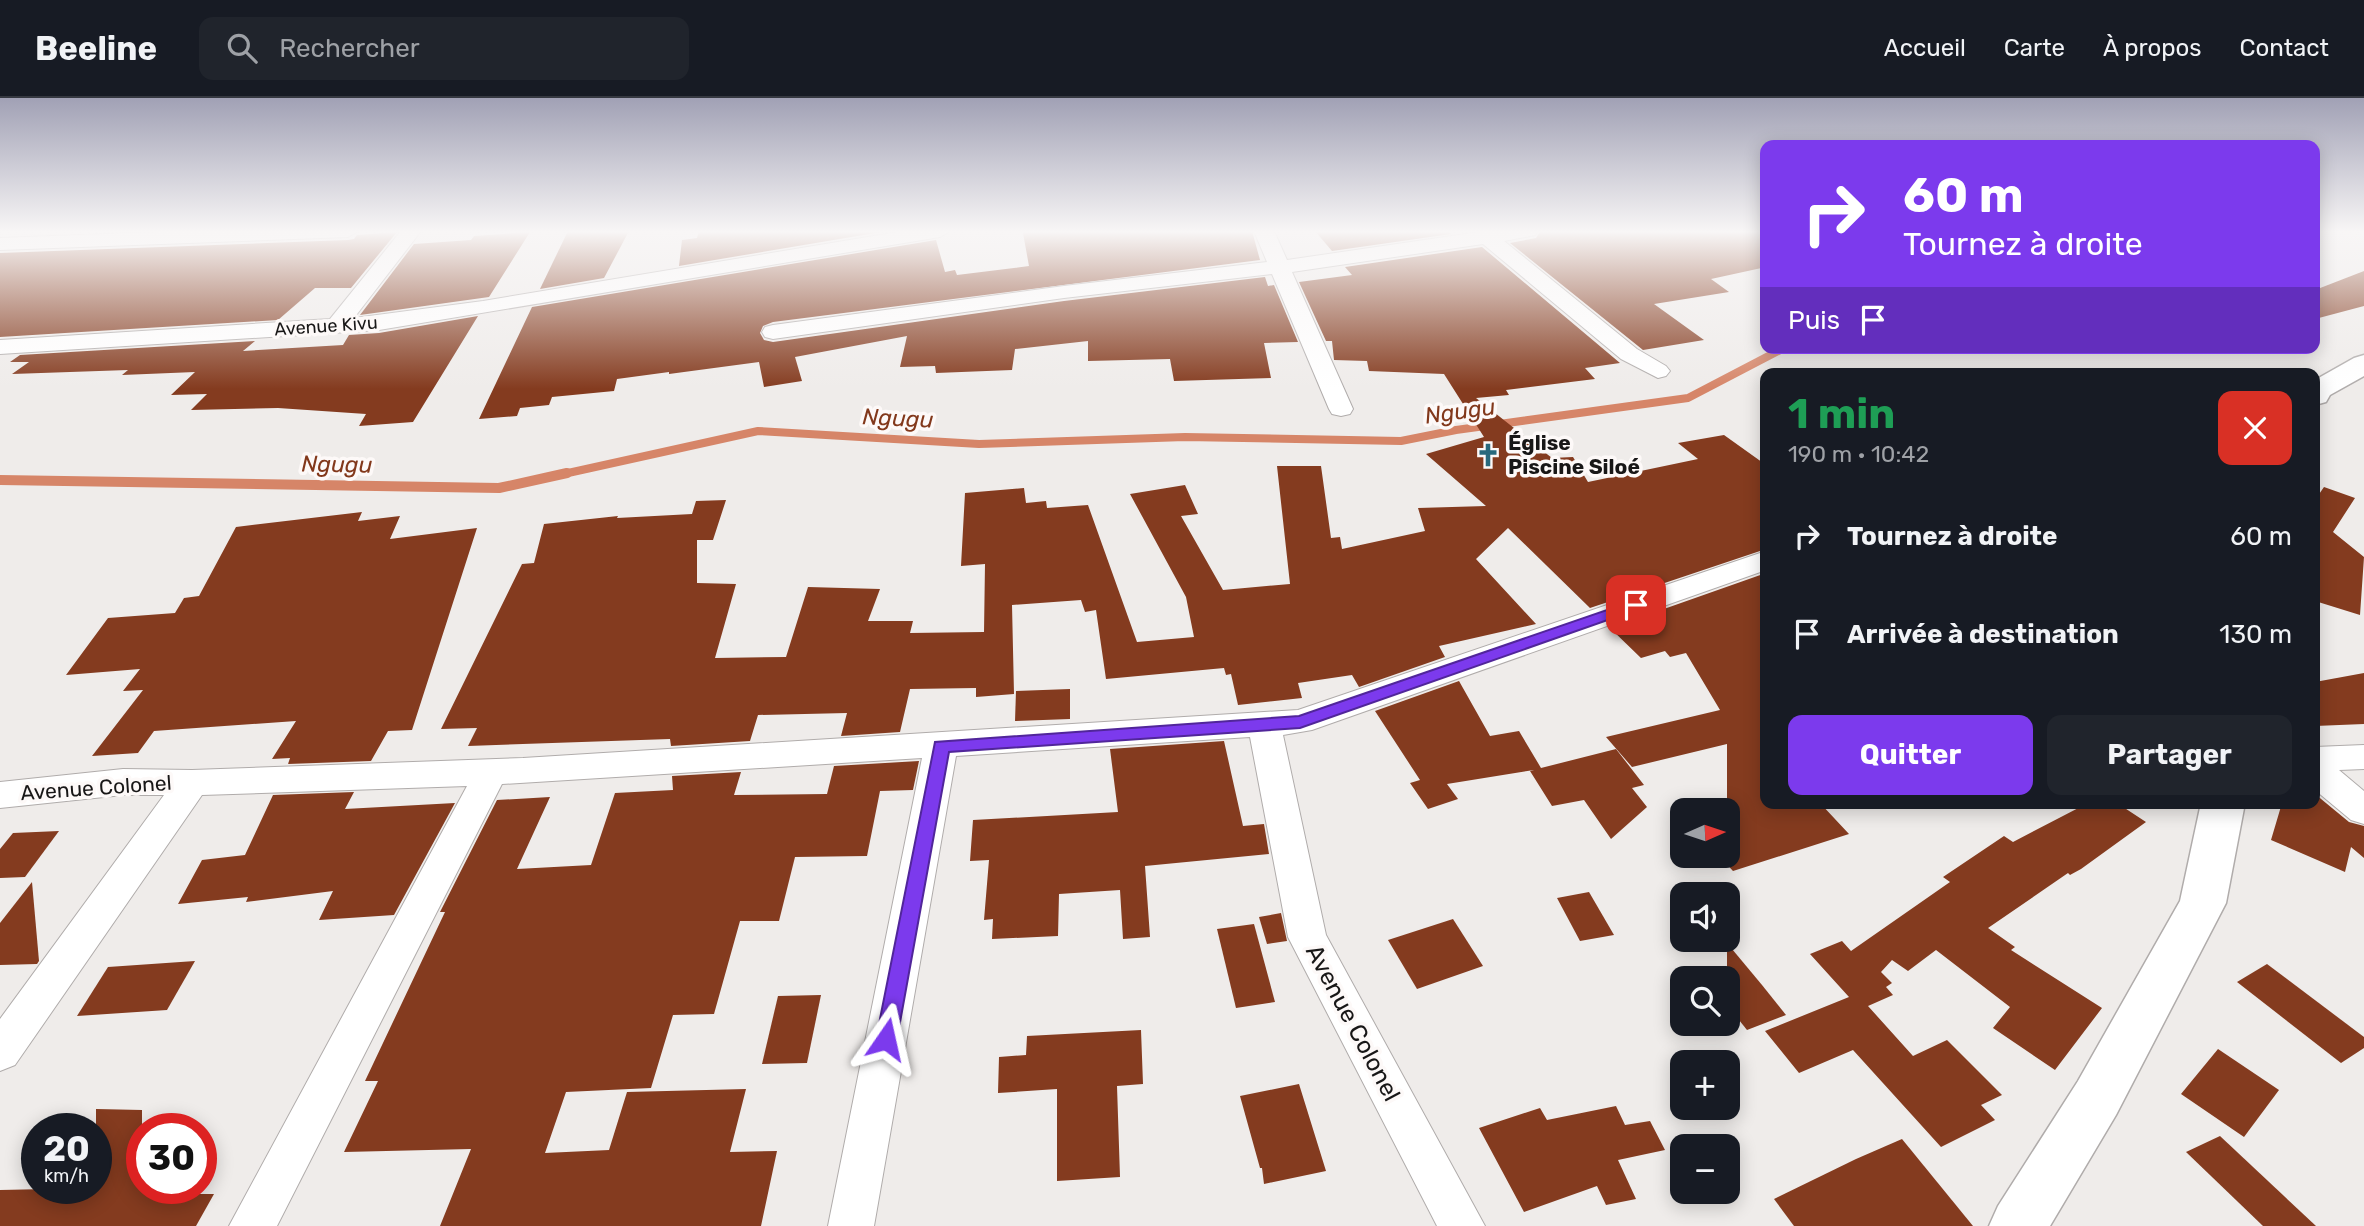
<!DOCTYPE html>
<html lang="fr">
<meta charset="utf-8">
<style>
:root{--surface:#171b24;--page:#20242c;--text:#f1f3f6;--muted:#9ea1a6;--line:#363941;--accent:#7c3aed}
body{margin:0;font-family:Rubik,sans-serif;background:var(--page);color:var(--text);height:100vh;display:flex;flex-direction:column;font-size:26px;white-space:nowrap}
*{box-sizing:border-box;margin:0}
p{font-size:23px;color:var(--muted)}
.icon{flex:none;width:38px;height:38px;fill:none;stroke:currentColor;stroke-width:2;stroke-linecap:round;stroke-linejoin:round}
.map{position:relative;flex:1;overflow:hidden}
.details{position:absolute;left:1760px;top:270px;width:560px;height:441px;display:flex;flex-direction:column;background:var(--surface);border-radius:14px;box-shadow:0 4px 18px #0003}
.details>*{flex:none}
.guide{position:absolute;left:1760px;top:42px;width:560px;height:214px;border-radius:14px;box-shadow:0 4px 18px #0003;background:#7c3aed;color:#fff;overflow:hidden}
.needle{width:46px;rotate:87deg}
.fabs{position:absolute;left:1670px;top:700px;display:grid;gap:14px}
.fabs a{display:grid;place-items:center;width:70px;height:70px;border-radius:14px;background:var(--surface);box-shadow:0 4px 18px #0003;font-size:35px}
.speed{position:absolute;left:21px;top:1015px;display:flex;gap:14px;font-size:35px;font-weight:700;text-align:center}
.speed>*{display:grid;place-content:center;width:91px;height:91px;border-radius:50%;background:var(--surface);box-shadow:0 4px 18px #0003;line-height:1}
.speed small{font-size:18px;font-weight:400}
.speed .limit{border:10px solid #d22;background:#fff;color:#111}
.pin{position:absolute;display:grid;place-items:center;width:60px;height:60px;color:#fff;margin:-30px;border-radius:14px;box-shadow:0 4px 10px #0006}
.me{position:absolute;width:77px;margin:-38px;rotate:11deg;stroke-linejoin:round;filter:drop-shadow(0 0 5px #0008)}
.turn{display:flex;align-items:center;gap:24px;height:147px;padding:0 28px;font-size:32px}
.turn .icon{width:91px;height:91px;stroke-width:2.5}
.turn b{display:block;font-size:49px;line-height:60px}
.then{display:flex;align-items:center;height:66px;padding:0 28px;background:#0003;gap:14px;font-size:26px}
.round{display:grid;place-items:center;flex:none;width:74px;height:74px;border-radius:14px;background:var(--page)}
.overview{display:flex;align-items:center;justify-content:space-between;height:119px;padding:0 28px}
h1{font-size:42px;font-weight:700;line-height:52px;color:#1e9e55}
.cta{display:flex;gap:14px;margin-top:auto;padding:14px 28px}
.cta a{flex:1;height:80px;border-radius:14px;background:var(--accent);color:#fff;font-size:28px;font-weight:700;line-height:80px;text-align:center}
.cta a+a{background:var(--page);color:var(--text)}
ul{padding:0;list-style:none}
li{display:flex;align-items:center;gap:21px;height:98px;padding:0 28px}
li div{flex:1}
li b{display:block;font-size:26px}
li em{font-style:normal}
header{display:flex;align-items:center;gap:42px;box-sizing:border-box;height:98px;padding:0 35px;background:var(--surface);border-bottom:2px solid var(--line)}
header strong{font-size:33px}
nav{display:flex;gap:38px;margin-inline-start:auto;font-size:24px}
.search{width:490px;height:63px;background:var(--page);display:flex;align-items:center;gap:18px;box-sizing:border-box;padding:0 24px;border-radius:14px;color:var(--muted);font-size:26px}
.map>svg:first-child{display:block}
</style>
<header>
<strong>Beeline</strong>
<div class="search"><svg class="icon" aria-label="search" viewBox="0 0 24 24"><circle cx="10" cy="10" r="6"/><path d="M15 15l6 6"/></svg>Rechercher</div>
<nav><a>Accueil</a><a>Carte</a><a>À propos</a><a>Contact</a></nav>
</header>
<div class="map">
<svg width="2364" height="1128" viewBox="0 0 2364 1128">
<rect width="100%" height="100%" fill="#efecea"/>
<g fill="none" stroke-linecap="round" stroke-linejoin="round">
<!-- stream-far1 -->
<path stroke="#d68568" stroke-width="8" d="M559 377 758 333 979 346 1185 339 1401 343 1456 332 1688 300 1784 250"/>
<!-- stream -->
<path stroke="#d68568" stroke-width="10" d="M0 382 499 390 567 375"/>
</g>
<!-- building -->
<g fill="#843b1f">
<path d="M568 133H629L604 180 540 191Z"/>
<path d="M699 133H887L679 168 682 142 697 140Z"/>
<path d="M1052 133H1252L1260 162 773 224 763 228 760 235 764 242 773 244 1064 203 1265 179 1268 188 1274 187 1298 244 1264 245 1271 280 1174 283 1170 261 1088 263V243L1015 251 1012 272 936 275 935 268 900 269 907 238 795 259 802 283 764 289 759 264 669 276V274L617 281 614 293 552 299 549 307 520 310 517 318 479 321 532 209 936 142 945 174 955 172 957 177 1029 168 1023 135Z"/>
<path d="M1315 133H1448L1451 136 1332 153Z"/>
<path d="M1547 133H1766V169L1711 181 1729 194 1654 206 1704 242 1643 252 1510 145 1536 140 1540 134Z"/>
<path d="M397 134 351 190H315L278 222 0 239V155L348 142 354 141 357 137Z"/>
<path d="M530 134 489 199 360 217 414 146 471 142 474 138Z"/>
<path d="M1482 149 1620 265 1585 270 1595 281 1506 292 1509 297 1476 300 1552 360 1573 359 1588 384 1698 361 1678 345 1724 337 1766 367V451L1590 510 1508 430 1476 461 1536 526 1439 548 1445 559 1359 589 1352 577 1298 585 1302 600 1238 607 1231 576 1226 577 1224 570 1106 581 1096 512 1085 514 1081 502 1012 507 1014 596 976 599V590L910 591 900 634 841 638 847 615 758 617 750 643 671 648 670 641 468 648 477 630 441 631 522 466 534 465 544 426 618 418 617 420 692 416 696 403 726 402 713 442H697V485L736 486 715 560 786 559 808 489 880 491 868 523H913L910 535 984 534 985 466 961 468 965 395 1024 390 1026 405 1046 403 1047 410 1088 407 1137 544 1194 539 1186 499 1130 396 1185 387 1198 416 1181 418 1223 492 1290 486 1277 368H1321L1331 440 1340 439 1342 451 1425 433 1418 410 1486 408 1426 356 1484 339 1444 276 1369 273 1367 263 1334 262 1332 243H1326L1299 184 1352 177 1345 169Z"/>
<path d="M2364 173V208L2315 221V192Z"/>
<path d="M478 218 413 324 359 328 366 316 278 310 191 312 207 296 171 297 195 274 122 277 128 272 12 276 29 264H10L20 257 255 243 243 253 343 247 349 237 379 235Z"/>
<path d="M2324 389 2355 400 2333 434 2364 459 2360 517 2315 503V402Z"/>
<path d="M362 414 358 423 400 418 390 441 477 430 412 632 388 633 371 663 288 666 290 660 272 661 296 623 154 633 138 655 92 658 143 592 123 593 140 571 66 577 108 520 175 515 184 500 199 498 236 429Z"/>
<path d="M1766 475V705H1820L1849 736 1733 773 1719 758H1727V646L1632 669 1606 639 1720 612 1686 555 1670 559 1665 553 1641 560 1610 530Z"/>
<path d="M2364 575V626L2315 628V584Z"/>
<path d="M1459 583 1490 638 1519 633 1541 670 1616 651 1644 687 1632 690 1647 709 1611 741 1584 702 1552 708 1530 673 1534 672 1447 686 1458 701 1428 711 1410 685 1420 682 1375 613Z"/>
<path d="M1070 591V621L1015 623 1016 593Z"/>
<path d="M1224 643 1243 728 1264 726 1269 756 1145 768 1150 839 1123 841 1120 792 1059 796 1058 838 992 841 993 821 984 822 989 762 970 763 973 722 1118 714 1110 651Z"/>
<path d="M919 663 913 692 880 693 867 758 795 759 779 823H740L714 916 673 917 651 990 566 994 545 1055 609 1052 627 994 746 991 730 1054 777 1053 761 1128H440L471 1051 344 1054 378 983H365L445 814H440L497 702 550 699 517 771 591 767 615 695 673 692 672 678 741 674 734 697 827 696 834 668Z"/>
<path d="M354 694 345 711 455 705 394 817 319 822 333 793 246 804 248 799 178 806 202 762 245 757 273 697Z"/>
<path d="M2315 696 2349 724 2364 728V760L2351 749 2345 774 2271 742 2282 705H2315Z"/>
<path d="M2088 705H2117L2146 724 2081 771 2070 777 2068 775 1988 830 2015 849 2011 852 2102 910 2055 972 1993 930 2010 909 1936 852 1908 873 1892 862 1881 874 1892 885 1886 889 1893 897 1868 908 1913 958 1947 942 2002 997 1981 1007 1995 1022 1941 1049 1853 952 1799 975 1765 933 1849 899 1810 856 1842 843 1851 853 1950 784 1943 779 2004 738 2013 744Z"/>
<path d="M59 733 25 779 0 780V751L13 735Z"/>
<path d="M32 784 39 863 37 866 0 867V825Z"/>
<path d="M1589 794 1614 837 1580 843 1557 800Z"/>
<path d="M1281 815 1287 843 1267 846 1259 819Z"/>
<path d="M1453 821 1483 868 1417 891 1388 842Z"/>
<path d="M1254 826 1275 904 1236 910 1217 831Z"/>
<path d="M1727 845 1762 887 1786 917 1747 932 1727 907Z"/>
<path d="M195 863 167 912 77 918 108 869Z"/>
<path d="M2267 866 2364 939V950L2341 965 2237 884Z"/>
<path d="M821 897 807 965 762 966 778 898Z"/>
<path d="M1141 932 1143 986 1117 988 1120 1079 1057 1083V991L998 995 999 959 1026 957 1027 938Z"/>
<path d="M2218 951 2279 992 2244 1039 2181 996Z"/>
<path d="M1299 986 1326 1073 1264 1086 1262 1070H1260L1240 998Z"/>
<path d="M1616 1008 1625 1027 1650 1023 1665 1052 1618 1062 1636 1101 1606 1107 1597 1088 1524 1114 1479 1030 1540 1010 1547 1022Z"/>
<path d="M96 1011 142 1012V1090H181L177 1096H214L196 1128H0V1092L96 1090Z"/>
<path d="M2220 1038 2316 1128H2263L2186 1054Z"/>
<path d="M1902 1041 1973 1128H1794L1774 1101 1856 1061Z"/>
</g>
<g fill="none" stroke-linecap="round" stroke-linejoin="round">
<!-- minor casing -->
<g stroke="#b0acab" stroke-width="2">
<g id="minor">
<path d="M184 133H358L348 139 0 152V140Z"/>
<path d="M401 133H421L354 220 483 203 904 133H950L940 139 379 232 0 256V242L330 221Z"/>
<path d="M1254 133H1274L1287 162 1486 133H1538L1535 137 1504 143 1637 251 1666 268 1670 273 1666 278 1658 280 1621 261 1483 146 1292 174 1353 311 1350 316 1341 318 1332 316 1329 311 1272 176 1064 200 773 241 765 239 762 234 765 229 773 227 1064 188 1267 164Z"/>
<path d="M1766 453V472L1312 632 1283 637 1326 837 1485 1128H1437L1288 839 1250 639 956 658 874 1128H828L922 660 502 686 277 1128H229L467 688 202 697 15 967 0 973V921L164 697H123L0 710V684L123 671 192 672 523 660 1298 612Z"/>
<path d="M2364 647V671L2339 672 2364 693V726L2351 722 2315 692V649Z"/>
</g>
</g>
<!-- tertiary casing -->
<g stroke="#b0acab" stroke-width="3">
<g id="tertiary">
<path d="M2364 257V278L2330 297 2326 304 2315 307V282L2354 260Z"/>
<path d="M2201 705H2245L2226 805 2116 1017 2050 1128H1989L1998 1108 2078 983 2180 803Z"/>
</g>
</g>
<!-- minor -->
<use href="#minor" fill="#fff" fill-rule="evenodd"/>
<!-- tertiary -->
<use href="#tertiary" fill="#fff" fill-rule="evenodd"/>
</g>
<!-- sky -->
<linearGradient id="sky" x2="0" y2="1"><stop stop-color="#a1a1b5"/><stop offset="0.46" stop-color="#f8f6f6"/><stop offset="1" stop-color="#f8f6f6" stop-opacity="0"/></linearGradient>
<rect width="2364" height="291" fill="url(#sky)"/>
<!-- route -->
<path fill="#7c3aed" stroke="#51269a" stroke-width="2" d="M1636 502 1642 504 1644 507 1642 510 1300 630 949 654 897 941 894 948 886 951 879 948 876 941 935 644 1299 618Z"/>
<!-- icons -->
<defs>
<g id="church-bare" transform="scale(1.89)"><path d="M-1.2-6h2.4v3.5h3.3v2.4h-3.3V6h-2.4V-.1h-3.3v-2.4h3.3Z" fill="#28697d" stroke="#fdf9f8" stroke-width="2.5" paint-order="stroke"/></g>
</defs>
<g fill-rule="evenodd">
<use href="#church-bare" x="1488" y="357"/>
</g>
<g text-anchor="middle" stroke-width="7" stroke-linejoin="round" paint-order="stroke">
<!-- far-street labels -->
<g font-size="18" fill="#181717" stroke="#fdf9f8">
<text transform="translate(326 228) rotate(-4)" y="6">Avenue Kivu</text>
</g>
<!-- poi labels -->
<g font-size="21" font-weight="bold" fill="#181717" stroke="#fdf9f8" text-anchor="start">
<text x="1508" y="352">Église<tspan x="1508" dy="24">Piscine Siloé</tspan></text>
</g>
<!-- street labels -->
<g font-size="21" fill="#181717" stroke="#fdf9f8">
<text transform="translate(96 690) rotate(-4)" y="7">Avenue Colonel</text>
</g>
<!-- water labels -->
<g font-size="23" font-style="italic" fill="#82381b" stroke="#fdf9f8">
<text transform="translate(1460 313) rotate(-8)" y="8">Ngugu</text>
<text transform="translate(898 320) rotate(3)" y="8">Ngugu</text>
<text transform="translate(337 366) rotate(1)" y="8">Ngugu</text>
</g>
<!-- near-street labels -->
<g font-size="24" fill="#181717" stroke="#fdf9f8">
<text transform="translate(1353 925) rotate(62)" y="8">Avenue Colonel</text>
</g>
</g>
</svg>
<div class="fabs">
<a><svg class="needle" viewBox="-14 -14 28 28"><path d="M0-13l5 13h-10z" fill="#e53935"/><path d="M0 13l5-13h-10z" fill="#9ea1a6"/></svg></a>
<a><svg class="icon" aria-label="sound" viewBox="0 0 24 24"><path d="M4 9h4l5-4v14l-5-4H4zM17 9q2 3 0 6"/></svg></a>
<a><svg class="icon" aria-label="search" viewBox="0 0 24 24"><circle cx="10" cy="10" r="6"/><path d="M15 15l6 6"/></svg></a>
<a>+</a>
<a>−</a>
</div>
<div class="speed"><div>20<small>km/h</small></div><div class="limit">30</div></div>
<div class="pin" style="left:1636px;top:507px;background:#d93025"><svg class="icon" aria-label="arrive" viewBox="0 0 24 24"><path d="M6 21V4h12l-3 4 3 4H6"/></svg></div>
<svg class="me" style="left:886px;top:941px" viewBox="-20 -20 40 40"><path d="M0-17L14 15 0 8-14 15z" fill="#7c3aed" stroke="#fff" stroke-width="4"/></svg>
<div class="guide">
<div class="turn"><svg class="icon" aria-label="right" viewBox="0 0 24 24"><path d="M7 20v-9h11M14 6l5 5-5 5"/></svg><div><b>60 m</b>Tournez à droite</div></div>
<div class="then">Puis<svg class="icon" aria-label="arrive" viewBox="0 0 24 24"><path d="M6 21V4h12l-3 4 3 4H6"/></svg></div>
</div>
<section class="details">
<div class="overview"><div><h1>1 min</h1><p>190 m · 10:42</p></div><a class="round" style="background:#d93025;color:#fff"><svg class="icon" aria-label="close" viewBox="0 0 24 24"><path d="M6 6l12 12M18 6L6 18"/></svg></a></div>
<ul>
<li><svg class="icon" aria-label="right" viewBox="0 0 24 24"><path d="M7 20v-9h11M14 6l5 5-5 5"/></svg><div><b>Tournez à droite</b></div><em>60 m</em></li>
<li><svg class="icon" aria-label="arrive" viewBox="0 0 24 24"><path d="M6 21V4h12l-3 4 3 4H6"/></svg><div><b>Arrivée à destination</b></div><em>130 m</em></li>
</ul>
<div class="cta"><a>Quitter</a><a>Partager</a></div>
</section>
</div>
